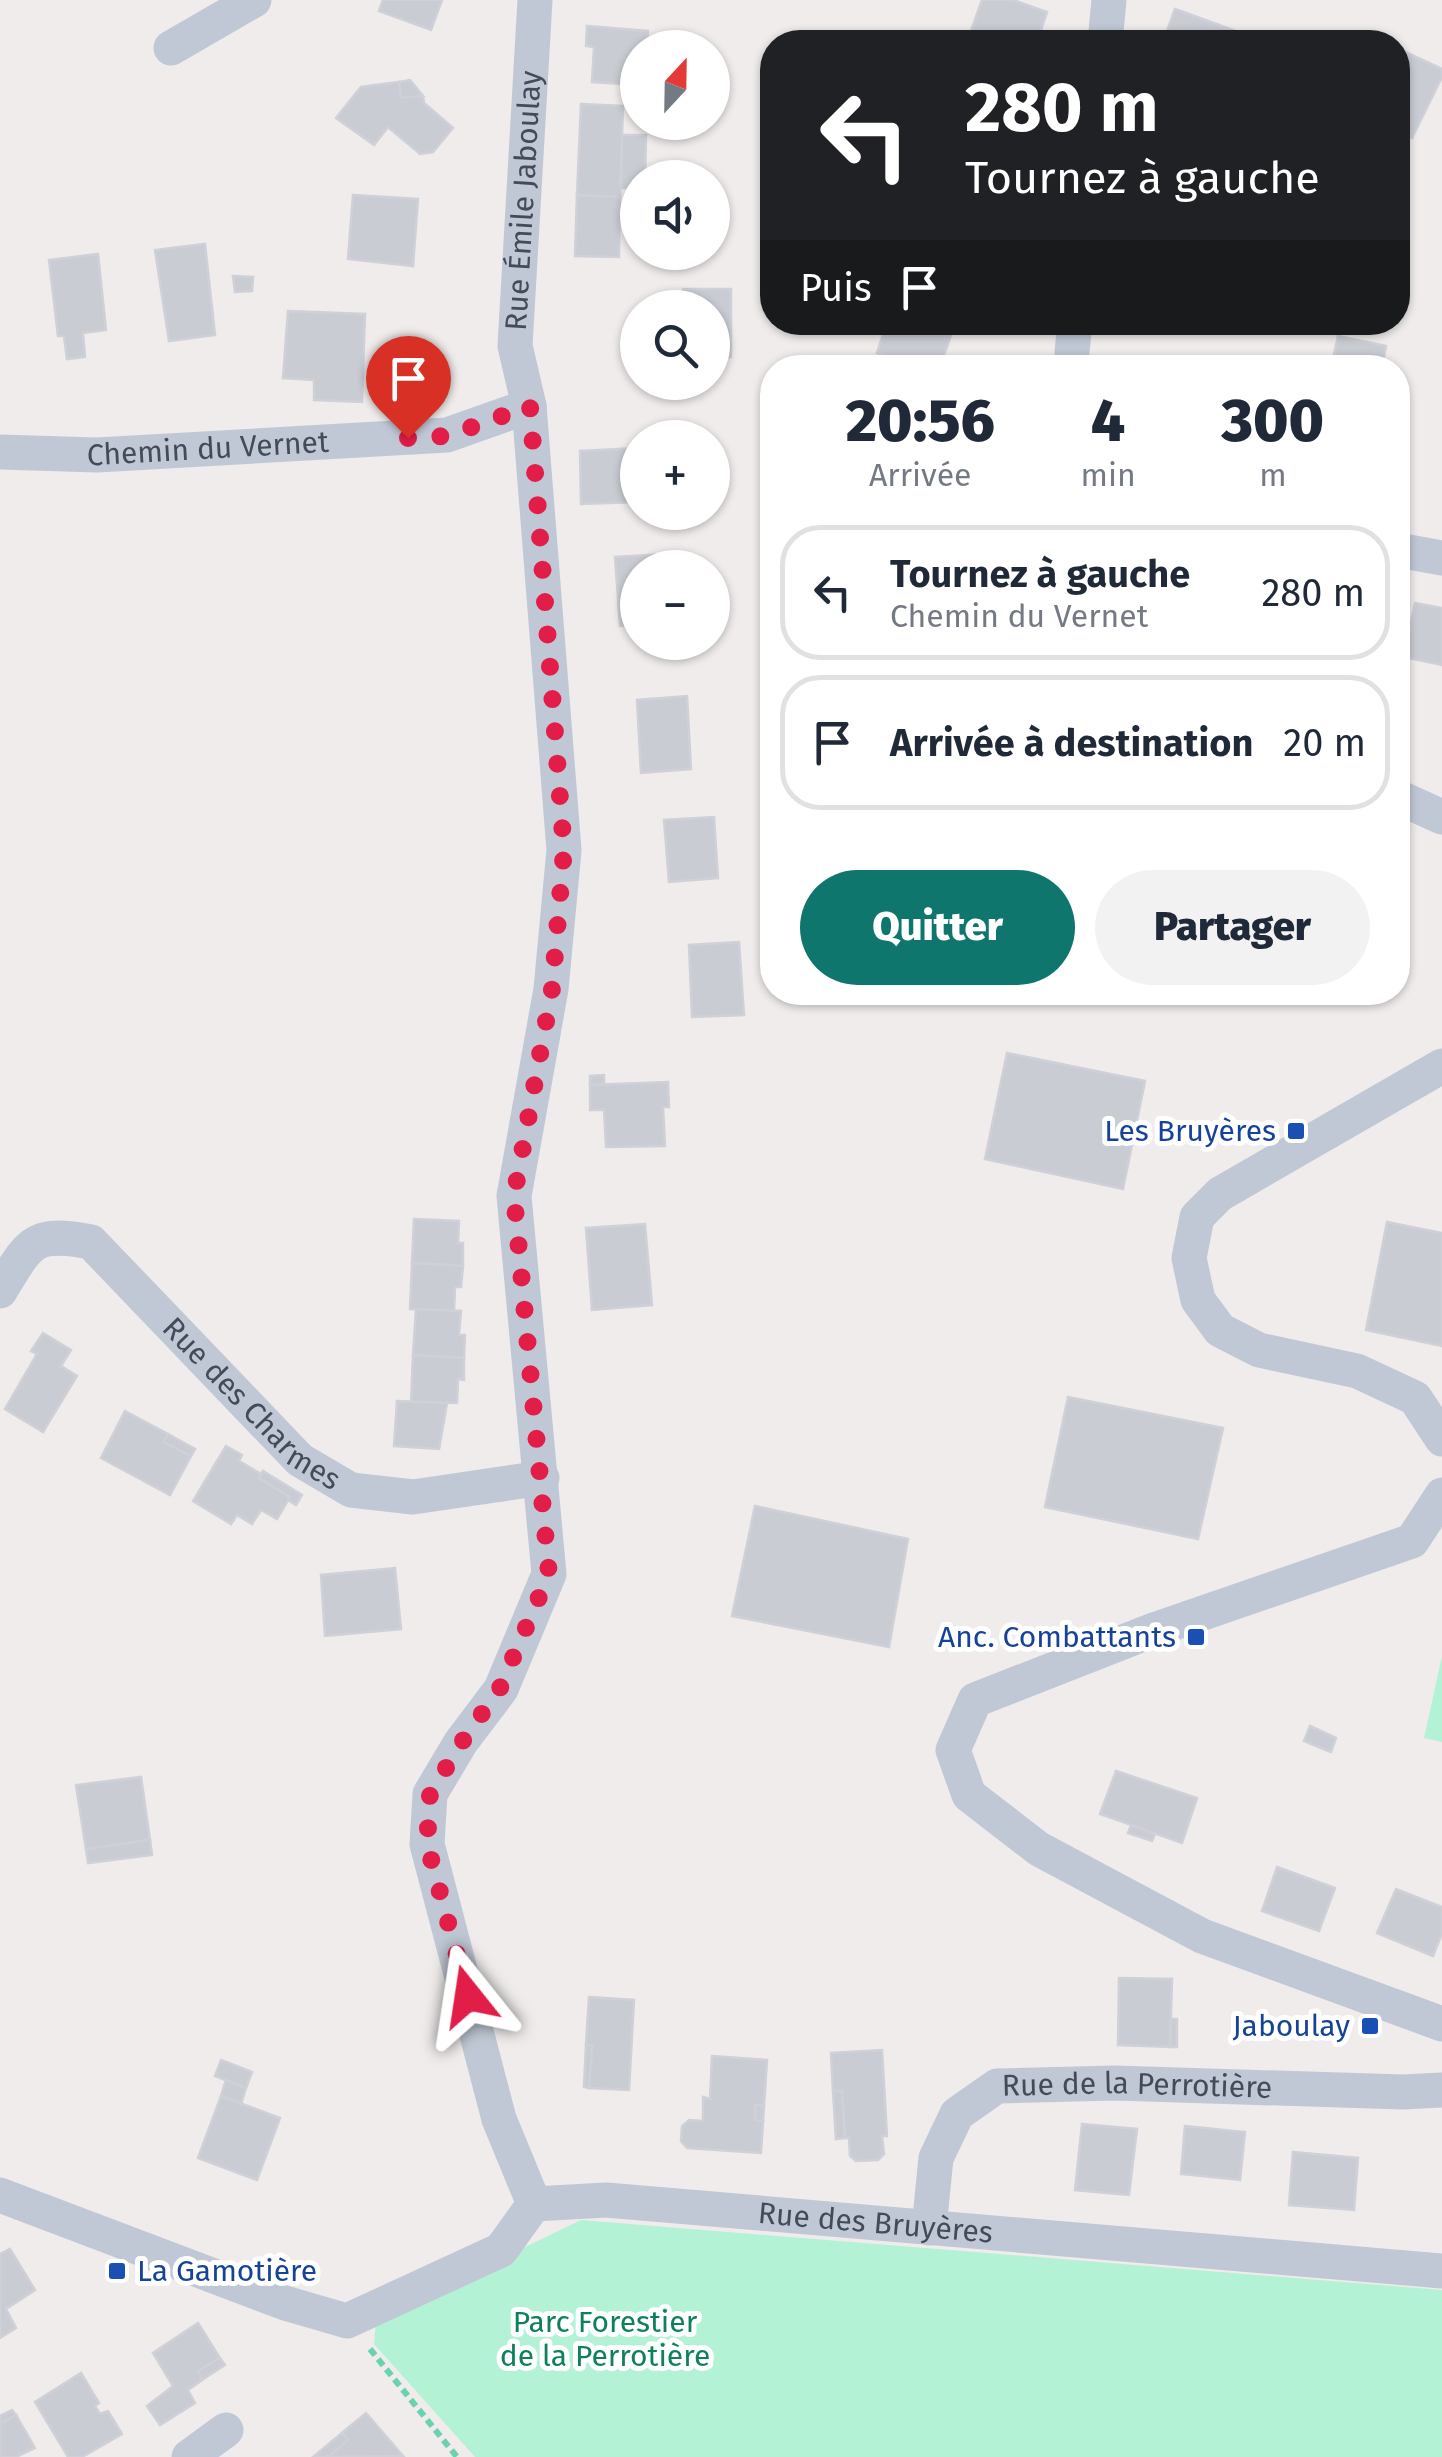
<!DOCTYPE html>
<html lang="fr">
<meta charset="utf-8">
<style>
:root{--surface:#fff;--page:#f2f2f3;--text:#1f2937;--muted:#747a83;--line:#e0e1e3;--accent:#0f766e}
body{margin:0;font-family:"Fira Sans",sans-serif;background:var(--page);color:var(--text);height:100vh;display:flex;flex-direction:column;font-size:38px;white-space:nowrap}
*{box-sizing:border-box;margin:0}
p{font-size:32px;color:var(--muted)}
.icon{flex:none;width:55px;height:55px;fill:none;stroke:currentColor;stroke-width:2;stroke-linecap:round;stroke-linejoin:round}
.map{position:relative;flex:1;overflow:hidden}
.sheet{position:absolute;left:760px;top:355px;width:650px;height:650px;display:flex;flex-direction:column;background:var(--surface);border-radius:40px;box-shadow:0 2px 8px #0004}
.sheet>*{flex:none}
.guide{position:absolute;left:760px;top:30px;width:650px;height:305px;border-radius:40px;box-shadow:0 2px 8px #0004;background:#202124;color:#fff;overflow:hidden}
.needle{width:65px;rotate:22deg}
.buttons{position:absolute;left:620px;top:30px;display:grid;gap:20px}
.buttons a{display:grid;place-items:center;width:110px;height:110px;border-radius:50%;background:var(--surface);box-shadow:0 2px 8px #0004;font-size:50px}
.pin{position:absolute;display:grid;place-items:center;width:85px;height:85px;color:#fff;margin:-102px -42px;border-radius:50% 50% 50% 0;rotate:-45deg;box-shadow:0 0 10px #0007}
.pin .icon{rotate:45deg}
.me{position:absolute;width:110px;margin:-55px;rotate:345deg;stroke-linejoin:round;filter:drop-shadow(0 0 8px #0008)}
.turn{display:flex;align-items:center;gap:35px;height:210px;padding:0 40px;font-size:45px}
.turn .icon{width:130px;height:130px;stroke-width:2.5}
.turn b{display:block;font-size:70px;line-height:85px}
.then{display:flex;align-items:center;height:95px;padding:0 40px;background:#0003;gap:20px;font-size:38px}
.eta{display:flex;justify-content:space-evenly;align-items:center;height:170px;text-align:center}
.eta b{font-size:60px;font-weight:800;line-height:70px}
.button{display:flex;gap:20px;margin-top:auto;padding:20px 40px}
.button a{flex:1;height:115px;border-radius:60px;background:var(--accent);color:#fff;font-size:40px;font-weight:800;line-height:115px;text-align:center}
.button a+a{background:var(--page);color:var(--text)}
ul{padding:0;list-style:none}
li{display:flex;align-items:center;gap:30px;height:135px;margin:0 20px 15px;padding:0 20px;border:5px solid var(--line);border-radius:40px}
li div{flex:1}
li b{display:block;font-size:38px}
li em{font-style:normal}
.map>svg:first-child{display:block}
</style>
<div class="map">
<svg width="1442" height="2457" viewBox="0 0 1442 2457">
<rect width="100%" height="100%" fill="#efeceb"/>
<!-- green -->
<g fill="#b4f2d6">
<path d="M1442 1656V1742L1424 1738Z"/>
<path d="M581 2220 1442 2290V2457H475L374 2344 376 2319Z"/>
</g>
<!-- building -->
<g fill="#caccd4" stroke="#cfd0d8" stroke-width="2.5">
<path d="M383 0H442L431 30 379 11Z"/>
<path d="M982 0H1013L1047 12 1037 42H967Z"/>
<path d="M1175 9 1244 34 1241 42H1163Z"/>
<path d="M587 26 648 31 647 48H638V85L592 82 594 47 586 46Z"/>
<path d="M1403 51 1442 69V77L1412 138 1398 131V61Z"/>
<path d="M410 80 423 96 401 98 399 82Z"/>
<path d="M399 82 401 98 423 96 424 103 453 128 433 152 420 154 388 127 374 145 336 118 361 87Z"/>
<path d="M581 104 623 106 620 197 577 195Z"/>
<path d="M622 135H646L645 178H638V188H621Z"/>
<path d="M1398 191 1406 195 1398 212Z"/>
<path d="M353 195 418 199 413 266 348 259Z"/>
<path d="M577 195 620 197 619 257 575 256Z"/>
<path d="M205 244 215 335 169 341 155 250Z"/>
<path d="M98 254 106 330 83 333 85 357 67 359 64 336H58L49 260Z"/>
<path d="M233 276 253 277 252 291 235 292Z"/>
<path d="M683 289H731V357H712V308H683Z"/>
<path d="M288 311 365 314 362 402 314 400V380L283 378Z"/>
<path d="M887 322 955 324 940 366 918 359 916 366 877 353Z"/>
<path d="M1338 336 1386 346 1382 368H1331Z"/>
<path d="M636 448 637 502 581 504 580 451Z"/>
<path d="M665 554 666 568H638V625L620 626 615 557Z"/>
<path d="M1415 603 1442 608V665L1404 657Z"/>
<path d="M687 696 691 769 641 773 637 700Z"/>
<path d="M714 817 718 878 669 882 664 820Z"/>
<path d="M739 942 744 1015 692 1017 689 945Z"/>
<path d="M1007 1053 1145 1081 1123 1189 985 1159Z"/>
<path d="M604 1075V1084L590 1085V1076Z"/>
<path d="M668 1082 669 1107H663L665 1146 606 1147 604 1110H590V1085Z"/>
<path d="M414 1219 459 1221 458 1243H463V1266L412 1263Z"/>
<path d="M1387 1222 1442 1233V1346L1366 1330Z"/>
<path d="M645 1224 652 1305 592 1310 586 1228Z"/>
<path d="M412 1263 463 1266 461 1287H455L454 1311 410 1309Z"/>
<path d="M416 1309 461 1311 459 1335H465L464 1358 413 1355Z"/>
<path d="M43 1333 71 1350 61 1366 77 1376 43 1432 5 1409 37 1354 31 1351Z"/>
<path d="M413 1355 464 1358V1380L458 1379 457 1403 411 1402Z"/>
<path d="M1068 1397 1223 1428 1198 1539 1045 1507Z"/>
<path d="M397 1401 447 1403 439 1449 394 1446Z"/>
<path d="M125 1411 168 1434 164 1442 191 1456 170 1495 101 1458Z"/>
<path d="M168 1434 195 1449 191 1456 164 1442Z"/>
<path d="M226 1446 242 1455 239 1461 261 1474 259 1478 290 1497 277 1519 261 1510 252 1524 237 1515 231 1524 193 1501Z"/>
<path d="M263 1471 302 1495 296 1505 288 1500 290 1497 259 1478Z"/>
<path d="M755 1506 908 1539 889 1647 732 1616Z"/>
<path d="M395 1568 401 1629 325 1636 321 1575Z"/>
<path d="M1310 1726 1336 1738 1331 1752 1304 1741Z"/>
<path d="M1116 1771 1197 1798 1182 1843 1100 1814Z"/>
<path d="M141 1777 150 1840 86 1849 76 1785Z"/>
<path d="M1131 1825 1155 1834 1152 1841 1128 1833Z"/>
<path d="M150 1840 152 1855 88 1863 86 1849Z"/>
<path d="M1277 1867 1335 1888 1319 1931 1262 1911Z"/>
<path d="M1396 1889 1442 1907V1933L1433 1956 1377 1933Z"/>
<path d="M1119 1978 1172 1979 1170 2047 1118 2045Z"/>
<path d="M589 1997 634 2000 629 2090 589 2088 592 2046 586 2045Z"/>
<path d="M1171 2019H1177V2047H1170Z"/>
<path d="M586 2045 592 2046 589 2088 584 2087Z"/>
<path d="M882 2050 887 2136H882L884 2154 878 2160 856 2161 850 2156 849 2138H845L842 2091H833L831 2053Z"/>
<path d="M712 2056 767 2060 764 2106 755 2105V2120L763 2121 761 2153 687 2148 681 2141 682 2126 689 2120 703 2121V2097L710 2099Z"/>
<path d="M221 2060 252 2072 246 2088 215 2076Z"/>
<path d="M226 2080 246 2088 241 2104 221 2096Z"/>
<path d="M833 2091H842L845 2138 836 2139Z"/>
<path d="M221 2096 280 2118 257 2180 198 2158Z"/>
<path d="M755 2105 764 2106 763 2121 755 2120Z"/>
<path d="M1082 2124 1137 2129 1129 2195 1075 2190Z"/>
<path d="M1185 2126 1245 2132 1240 2180 1181 2174Z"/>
<path d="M1293 2152 1358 2158 1354 2210 1289 2205Z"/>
<path d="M10 2249 35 2290 6 2309 16 2328 0 2338V2254Z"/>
<path d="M198 2323 220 2358 198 2371 202 2380 188 2390 195 2403 160 2425 147 2406 173 2386 153 2353Z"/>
<path d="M220 2358 225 2365 202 2380 198 2371Z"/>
<path d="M81 2373 99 2403 95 2406 100 2414 108 2411 122 2434 82 2457H68L35 2402Z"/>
<path d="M12 2410 16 2415 1 2424 0 2416Z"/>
<path d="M366 2413 403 2456 328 2457 348 2440 342 2433Z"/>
<path d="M16 2415 35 2448 16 2457H0V2421L1 2424Z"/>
<path d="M342 2433 348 2440 328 2457H313Z"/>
</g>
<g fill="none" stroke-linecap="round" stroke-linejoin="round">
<!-- path -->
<path stroke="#6ad2b0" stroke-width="6" stroke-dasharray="8 5" stroke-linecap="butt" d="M370 2349 457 2457"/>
<!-- street -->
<g stroke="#c0c8d5" stroke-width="35">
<path d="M1105 42 1109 0"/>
<path d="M171 48 254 0"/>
<path d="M1072 352 1075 322"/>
<path id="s1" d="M0 452 97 455 447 435 529 406"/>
<path d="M1398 550 1442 558"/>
<path d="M1398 797 1442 817"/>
<path d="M1442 1066 1220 1194 1197 1217 1189 1258 1198 1300 1220 1330 1259 1350 1357 1371 1415 1398 1442 1439"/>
<path id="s2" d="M0 1291C30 1242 32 1231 91 1242L300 1460 351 1490 413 1497 542 1478"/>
<path d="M1442 1495 1412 1541 1151 1631 975 1700 953 1750 969 1795 1039 1849 1202 1936 1442 2024"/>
<path id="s3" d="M0 2195 285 2303 347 2321 501 2250 534 2204 606 2200 1442 2271"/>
<path id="s4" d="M534 2204 499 2119 427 1844 430 1794 461 1742 501 1689 549 1574 514 1196 551 989 564 850 529 406 515 346 535 0"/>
<path id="s5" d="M929 2228 936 2158 957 2114 997 2086 1115 2083 1403 2092 1442 2090"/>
<path d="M189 2457 226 2430"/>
</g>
</g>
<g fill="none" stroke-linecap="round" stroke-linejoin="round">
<!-- route -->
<path stroke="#e11d48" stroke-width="18" stroke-dasharray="0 32.4" d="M408 438 447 436 530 406 564 850 552 989 514 1196 549 1574 500 1688 462 1742 430 1794 427 1844 468 1996"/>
</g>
<!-- markers -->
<g fill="#1a4fb4" stroke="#fff" stroke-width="4">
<rect x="1286" y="1121" width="20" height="20" rx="5"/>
<rect x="1186" y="1627" width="20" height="20" rx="5"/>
<rect x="1360" y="2016" width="20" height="20" rx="5"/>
<rect x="107" y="2261" width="20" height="20" rx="5"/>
</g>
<g text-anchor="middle" stroke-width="10" stroke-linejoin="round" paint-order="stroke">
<!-- street labels -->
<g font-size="30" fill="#434b5a" stroke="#fff">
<text dy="10" stroke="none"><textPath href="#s4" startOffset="2060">Rue Émile Jaboulay</textPath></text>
<text dy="10" stroke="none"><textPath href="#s1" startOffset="208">Chemin du Vernet</textPath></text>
<text dy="10" stroke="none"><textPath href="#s2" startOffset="345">Rue des Charmes</textPath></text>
<text dy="10" stroke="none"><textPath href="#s5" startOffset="308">Rue de la Perrotière</textPath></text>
<text dy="10" stroke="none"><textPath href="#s3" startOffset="938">Rue des Bruyères</textPath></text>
</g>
<!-- transit labels -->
<g font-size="30" fill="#164399" stroke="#fff" text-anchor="end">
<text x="1276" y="1141">Les Bruyères</text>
<text x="1176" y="1647">Anc. Combattants</text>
<text x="1350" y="2036">Jaboulay</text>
<text x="137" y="2281" text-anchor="start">La Gamotière</text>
</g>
<!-- park labels -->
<g font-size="30" fill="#0e815b" stroke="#fff">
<text x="605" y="2332">Parc Forestier<tspan x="605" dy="34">de la Perrotière</tspan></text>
</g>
</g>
</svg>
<div class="buttons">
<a><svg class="needle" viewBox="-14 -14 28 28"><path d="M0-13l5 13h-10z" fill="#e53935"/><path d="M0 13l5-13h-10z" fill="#747a83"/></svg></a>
<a><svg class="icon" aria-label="sound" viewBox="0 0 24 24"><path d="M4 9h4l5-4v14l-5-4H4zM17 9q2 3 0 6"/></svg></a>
<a><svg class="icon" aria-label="search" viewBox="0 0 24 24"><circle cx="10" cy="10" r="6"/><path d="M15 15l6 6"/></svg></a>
<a>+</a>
<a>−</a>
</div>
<div class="pin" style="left:408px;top:438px;background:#d93025"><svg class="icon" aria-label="arrive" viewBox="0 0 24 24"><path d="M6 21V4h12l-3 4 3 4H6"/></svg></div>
<svg class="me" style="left:468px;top:1996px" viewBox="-20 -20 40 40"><path d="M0-17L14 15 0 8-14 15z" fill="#e11d48" stroke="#fff" stroke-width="4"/></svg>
<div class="guide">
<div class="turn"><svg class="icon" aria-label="left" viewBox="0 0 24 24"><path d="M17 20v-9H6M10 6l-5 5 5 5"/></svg><div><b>280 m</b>Tournez à gauche</div></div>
<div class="then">Puis<svg class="icon" aria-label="arrive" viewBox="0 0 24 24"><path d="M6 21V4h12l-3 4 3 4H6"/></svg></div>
</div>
<section class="sheet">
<div class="eta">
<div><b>20:56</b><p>Arrivée</p></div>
<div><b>4</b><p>min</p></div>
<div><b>300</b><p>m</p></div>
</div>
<ul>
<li><svg class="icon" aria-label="left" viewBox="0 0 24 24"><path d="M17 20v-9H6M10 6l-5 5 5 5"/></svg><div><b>Tournez à gauche</b><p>Chemin du Vernet</p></div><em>280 m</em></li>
<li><svg class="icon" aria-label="arrive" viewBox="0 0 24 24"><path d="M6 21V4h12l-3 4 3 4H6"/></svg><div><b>Arrivée à destination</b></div><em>20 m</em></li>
</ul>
<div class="button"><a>Quitter</a><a>Partager</a></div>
</section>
</div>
